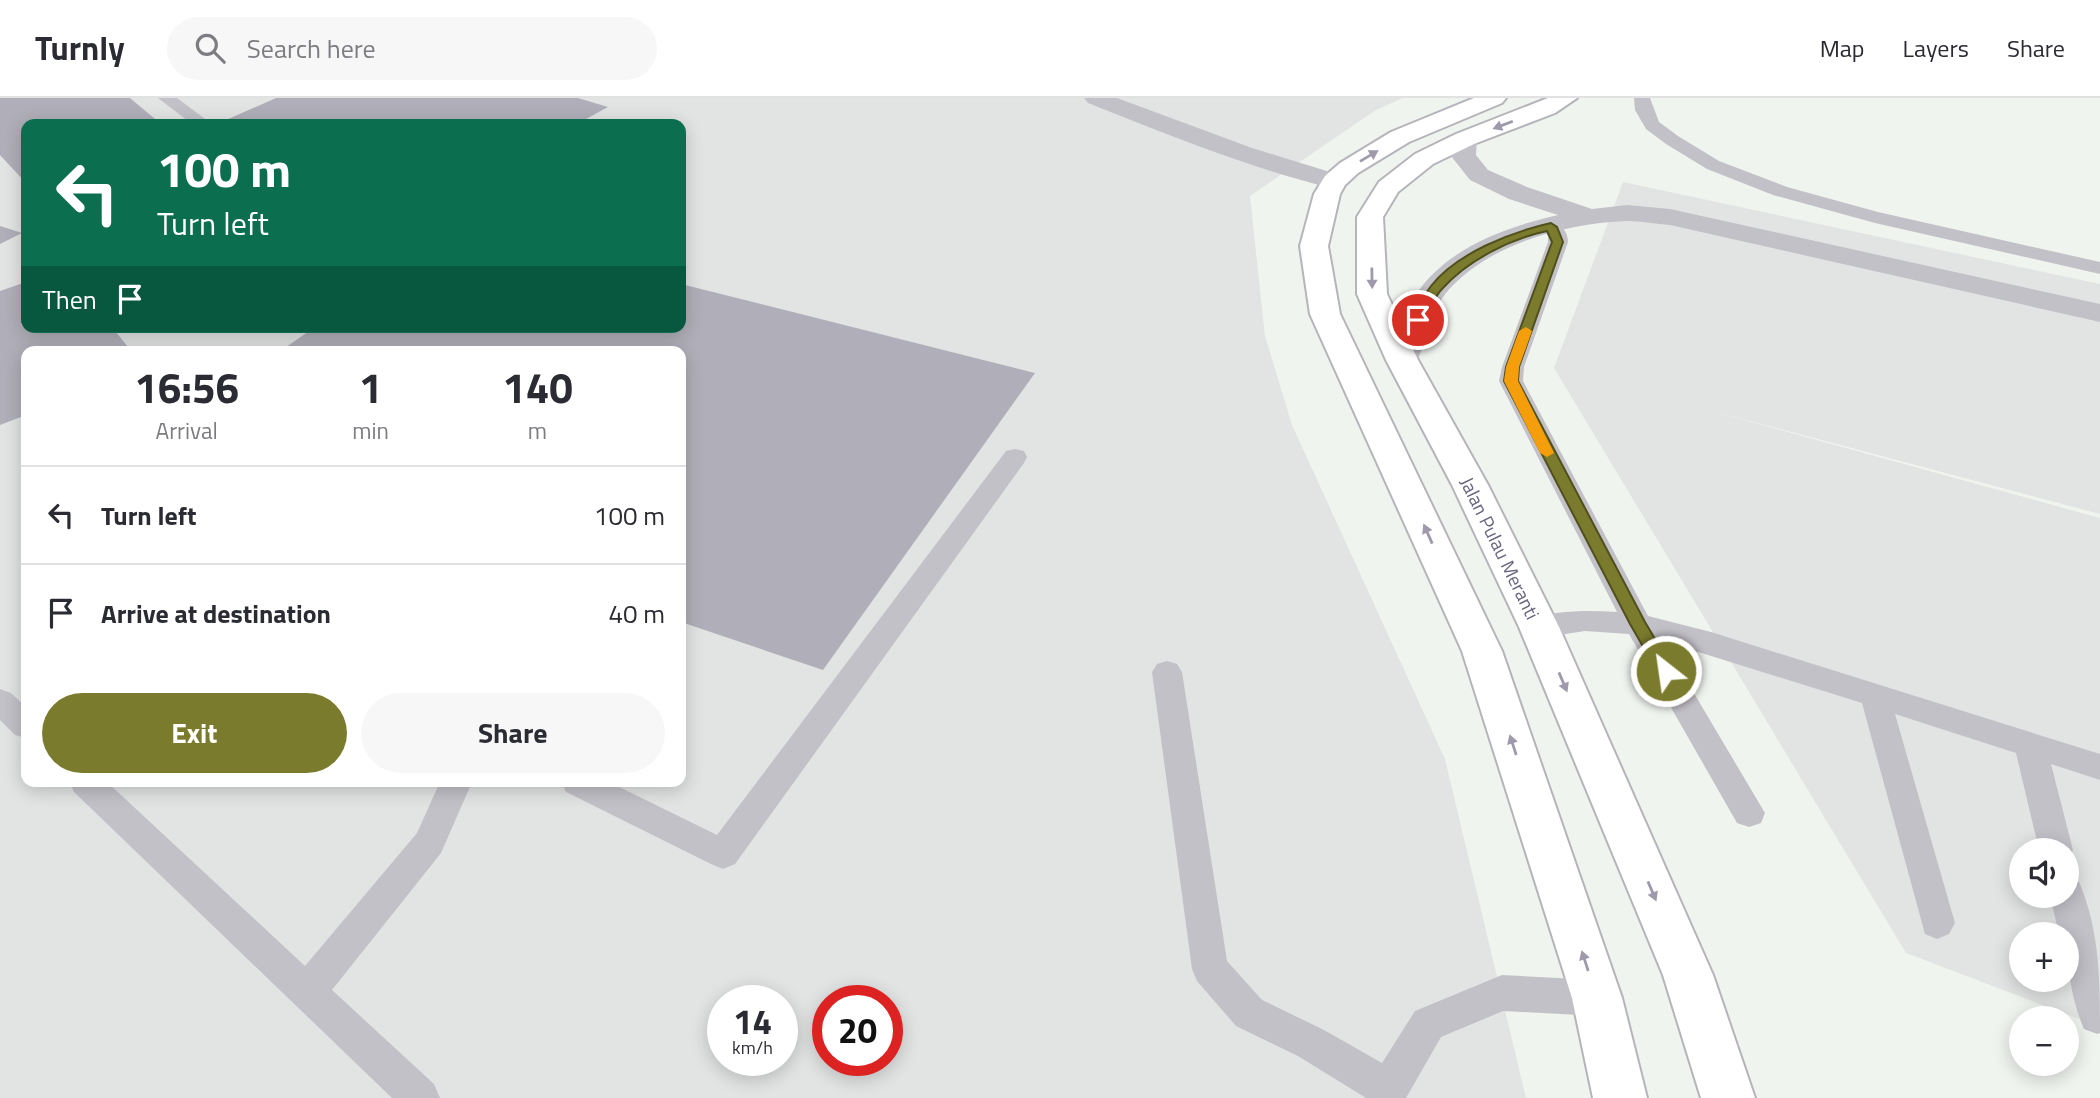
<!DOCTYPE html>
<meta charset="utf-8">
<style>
:root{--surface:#fff;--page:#f7f7f7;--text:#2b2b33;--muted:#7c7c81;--line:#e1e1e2;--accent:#7b7b2d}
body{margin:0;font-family:"Titillium Web",sans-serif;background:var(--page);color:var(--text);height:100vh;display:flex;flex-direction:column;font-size:26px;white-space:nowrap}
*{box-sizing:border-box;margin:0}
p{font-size:23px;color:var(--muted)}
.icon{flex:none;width:38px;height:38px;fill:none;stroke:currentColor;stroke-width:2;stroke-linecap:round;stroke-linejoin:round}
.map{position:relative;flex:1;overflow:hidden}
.side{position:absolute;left:21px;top:248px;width:665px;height:441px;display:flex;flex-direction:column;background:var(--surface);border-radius:14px;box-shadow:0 4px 18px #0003}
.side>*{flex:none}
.top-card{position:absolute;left:21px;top:21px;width:665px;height:214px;border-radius:14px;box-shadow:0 4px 18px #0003;background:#0b6e4f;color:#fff;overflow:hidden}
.fabs{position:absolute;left:2009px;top:740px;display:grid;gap:14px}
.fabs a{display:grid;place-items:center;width:70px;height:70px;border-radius:50%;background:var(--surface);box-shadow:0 4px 18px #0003;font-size:35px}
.speed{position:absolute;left:707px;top:887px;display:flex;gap:14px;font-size:35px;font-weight:700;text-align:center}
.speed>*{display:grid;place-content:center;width:91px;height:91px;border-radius:50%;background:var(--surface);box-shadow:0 4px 18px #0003;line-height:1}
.speed small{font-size:18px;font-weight:400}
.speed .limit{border:10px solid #d22;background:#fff;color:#111}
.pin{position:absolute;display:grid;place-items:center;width:60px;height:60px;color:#fff;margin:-30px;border:4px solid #fff;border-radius:50%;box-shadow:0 2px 7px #0007}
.me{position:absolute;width:77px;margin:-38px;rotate:330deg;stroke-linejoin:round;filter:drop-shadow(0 0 5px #0008)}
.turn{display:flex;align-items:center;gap:24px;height:147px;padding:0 21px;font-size:32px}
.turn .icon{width:91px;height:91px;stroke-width:2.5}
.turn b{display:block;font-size:49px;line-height:60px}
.then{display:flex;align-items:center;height:66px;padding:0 21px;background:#0003;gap:14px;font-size:26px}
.eta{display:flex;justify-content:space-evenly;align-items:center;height:119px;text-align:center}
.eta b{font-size:42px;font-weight:700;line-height:49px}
.action{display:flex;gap:14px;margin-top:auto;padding:14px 21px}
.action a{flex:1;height:80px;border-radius:42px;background:var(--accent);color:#fff;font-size:28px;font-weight:700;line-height:80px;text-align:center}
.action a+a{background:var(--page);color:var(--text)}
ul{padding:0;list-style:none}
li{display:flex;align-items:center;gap:21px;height:98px;padding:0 21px;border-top:2px solid var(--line)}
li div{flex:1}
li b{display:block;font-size:26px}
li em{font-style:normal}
header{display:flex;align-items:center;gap:42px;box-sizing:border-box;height:98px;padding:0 35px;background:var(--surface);border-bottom:2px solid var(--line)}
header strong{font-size:33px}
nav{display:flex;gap:38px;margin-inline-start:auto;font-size:24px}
.search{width:490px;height:63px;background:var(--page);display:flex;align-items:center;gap:18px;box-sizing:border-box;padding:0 24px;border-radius:38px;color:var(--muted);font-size:26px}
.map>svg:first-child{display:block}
</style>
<header>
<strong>Turnly</strong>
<div class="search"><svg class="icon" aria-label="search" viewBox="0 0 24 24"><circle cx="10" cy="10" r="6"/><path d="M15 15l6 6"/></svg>Search here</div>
<nav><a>Map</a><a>Layers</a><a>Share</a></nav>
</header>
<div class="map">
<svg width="2100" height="1000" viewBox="0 0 2100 1000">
<rect width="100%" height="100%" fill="#f0f4ef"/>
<!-- built -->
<g fill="#e2e4e3" fill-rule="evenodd">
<path d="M0 0H1403L1376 12 1250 98 1265 238 1292 327 1445 661 1526 1000H0ZM26 26H681V229H26ZM26 254H681V684H26ZM723 903H782V962H723ZM828 903H887V962H828Z"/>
<path d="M1623 84 2100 186V416L1705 311 2100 420V929L1906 855 1554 270ZM2021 752H2067V798H2021ZM2021 836H2067V882H2021Z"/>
</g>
<!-- building -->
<g fill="#b0afb9">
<path d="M0 0H130L161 26H26V85L0 57Z"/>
<path d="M276 0H578L608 9 577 26H238L226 22Z"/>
<path d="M0 128 22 135 0 146Z"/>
<path d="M26 184V229H112L132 254H26V317L0 327V193Z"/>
<path d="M681 186 1035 275 823 572 681 524V254H279L315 229H681Z"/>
</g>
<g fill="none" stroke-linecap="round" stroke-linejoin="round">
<!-- primary casing -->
<g stroke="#b6b4bb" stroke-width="4">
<g id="primary">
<path d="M1474 0H1506L1502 5 1409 44 1358 75 1345 87 1340 96 1328 148 1340 216 1502 553 1622 900 1647 1000H1593L1572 900 1462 553 1310 216 1300 148 1314 96 1325 78 1340 65 1391 34Z"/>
<path d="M1548 0H1577L1555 15 1474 46 1433 66 1398 94 1383 119 1387 196 1418 262 1488 387 1559 529 1713 877 1755 1000H1701L1663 877 1519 529 1452 387 1386 262 1357 196V119L1379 84 1415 56 1456 36Z"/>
</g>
</g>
<!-- service -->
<g fill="#c3c1c8" fill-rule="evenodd">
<path d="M158 0H177L212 26H192Z"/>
<path d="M1634 0H1650L1659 24 1678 38 1719 63 1787 89 1878 114 2100 164V176L1875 125 1773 97 1707 71 1666 46 1646 31 1635 12Z"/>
<path d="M1551 123C1561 125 1568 134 1568 144L1524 269 1523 283 1648 518 1711 534 2100 656V682L2051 666 2073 752 2068 762 2067 752H2039L2016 655 1895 616 1955 825 1949 836 1937 841 1925 836 1862 605 1663 543 1765 715 1761 725 1749 729 1737 725 1629 536 1585 533 1539 540 1529 537 1525 529 1529 521C1558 512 1587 512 1617 514L1499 283 1502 269 1548 144V138L1541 129 1544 125Z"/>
<path d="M1015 351 1024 353 1027 359 1024 365 735 766 723 771 711 766 566 694 561 684H609L717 737 1006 353Z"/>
<path d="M1167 563 1177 566 1182 574 1227 863 1262 902 1324 932 1382 965 1415 913 1502 877 1597 882 1610 887 1615 900 1610 913 1597 918 1503 913 1441 939 1406 1000H1366L1298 958 1236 928 1197 883 1192 871 1152 574 1157 566Z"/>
<path d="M0 591 11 595 26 609V640L15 637 0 622Z"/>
<path d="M69 684H107L305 868 417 735 440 684H472L441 755 332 892 434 986 440 1000H392L74 694Z"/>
<path d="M2067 779 2079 784C2100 833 2100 883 2100 935L2097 936 2084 931C2071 901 2067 869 2067 836H2059L2050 798H2067Z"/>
</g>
<!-- minor -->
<g fill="#c3c1c8" fill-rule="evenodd">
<path d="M1084 0H1117L1252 50 1343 78 1347 83 1343 88 1334 91C1250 70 1168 37 1088 5Z"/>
<path d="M1465 34 1474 36 1477 41 1476 57 1488 72 1527 89 1592 111 1627 107 1670 111 2100 206V224L1670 127C1656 126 1641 123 1627 123 1566 125 1487 146 1446 195 1429 216 1428 247 1413 269L1402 271 1391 269 1386 262C1395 240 1402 217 1415 198 1446 150 1506 129 1558 117L1509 101 1470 82 1451 58 1453 41 1456 36Z"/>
</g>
<!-- primary -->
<use href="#primary" fill="#fff" fill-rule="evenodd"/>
</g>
<!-- one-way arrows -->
<defs><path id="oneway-solid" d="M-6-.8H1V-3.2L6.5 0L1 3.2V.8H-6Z" transform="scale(1.75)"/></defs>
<g fill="#9e9aac">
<use href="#oneway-solid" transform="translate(1503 27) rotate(159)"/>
<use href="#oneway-solid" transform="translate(1369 58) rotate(-31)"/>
<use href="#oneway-solid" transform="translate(1372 180) rotate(89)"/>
<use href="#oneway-solid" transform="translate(1428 436) rotate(-114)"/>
<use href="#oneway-solid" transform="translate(1563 584) rotate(67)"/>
<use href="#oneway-solid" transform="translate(1513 647) rotate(-108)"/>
<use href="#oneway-solid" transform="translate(1652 793) rotate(67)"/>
<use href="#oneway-solid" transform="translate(1585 863) rotate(-108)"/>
</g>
<!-- route -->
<path fill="#7b7b2d" stroke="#50501d" stroke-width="2" d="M1551 125 1557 129 1563 144 1519 269 1518 283 1645 524 1674 573 1672 578H1660L1630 526 1504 283 1506 269 1552 144 1547 133C1510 141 1468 162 1442 191 1433 200 1429 214 1423 225H1414L1412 222C1418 211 1423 198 1431 188 1457 155 1511 134 1551 125Z"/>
<!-- slow -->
<path fill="#f59e0b" d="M1526 229 1532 233 1519 269 1518 283 1554 355 1547 359 1540 355 1504 283 1506 269 1519 233Z"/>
<g text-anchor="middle" stroke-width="7" stroke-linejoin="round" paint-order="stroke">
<!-- street labels -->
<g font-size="19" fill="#6a6380" stroke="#fff">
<text transform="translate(1500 450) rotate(64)" y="7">Jalan Pulau Meranti</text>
</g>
</g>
</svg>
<div class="fabs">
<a><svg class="icon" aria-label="sound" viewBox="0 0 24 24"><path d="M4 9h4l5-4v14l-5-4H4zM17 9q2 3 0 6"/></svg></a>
<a>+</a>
<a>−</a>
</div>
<div class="speed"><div>14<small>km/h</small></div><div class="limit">20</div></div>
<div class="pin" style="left:1418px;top:222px;background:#d93025"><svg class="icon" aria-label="arrive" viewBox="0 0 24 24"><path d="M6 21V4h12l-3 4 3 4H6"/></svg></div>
<svg class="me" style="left:1666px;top:573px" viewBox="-20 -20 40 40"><circle r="17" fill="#7b7b2d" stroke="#fff" stroke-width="3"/><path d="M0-11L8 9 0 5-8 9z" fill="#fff"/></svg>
<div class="top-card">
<div class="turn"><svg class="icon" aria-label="left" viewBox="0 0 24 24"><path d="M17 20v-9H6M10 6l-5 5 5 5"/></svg><div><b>100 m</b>Turn left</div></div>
<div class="then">Then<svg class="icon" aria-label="arrive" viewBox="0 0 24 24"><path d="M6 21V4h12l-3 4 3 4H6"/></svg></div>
</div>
<section class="side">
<div class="eta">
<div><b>16:56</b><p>Arrival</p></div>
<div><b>1</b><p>min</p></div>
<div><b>140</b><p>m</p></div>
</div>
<ul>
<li><svg class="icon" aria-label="left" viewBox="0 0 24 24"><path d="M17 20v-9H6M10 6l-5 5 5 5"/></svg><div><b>Turn left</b></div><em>100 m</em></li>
<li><svg class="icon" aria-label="arrive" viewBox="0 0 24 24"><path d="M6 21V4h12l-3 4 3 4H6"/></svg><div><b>Arrive at destination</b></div><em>40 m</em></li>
</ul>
<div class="action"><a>Exit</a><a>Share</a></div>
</section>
</div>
